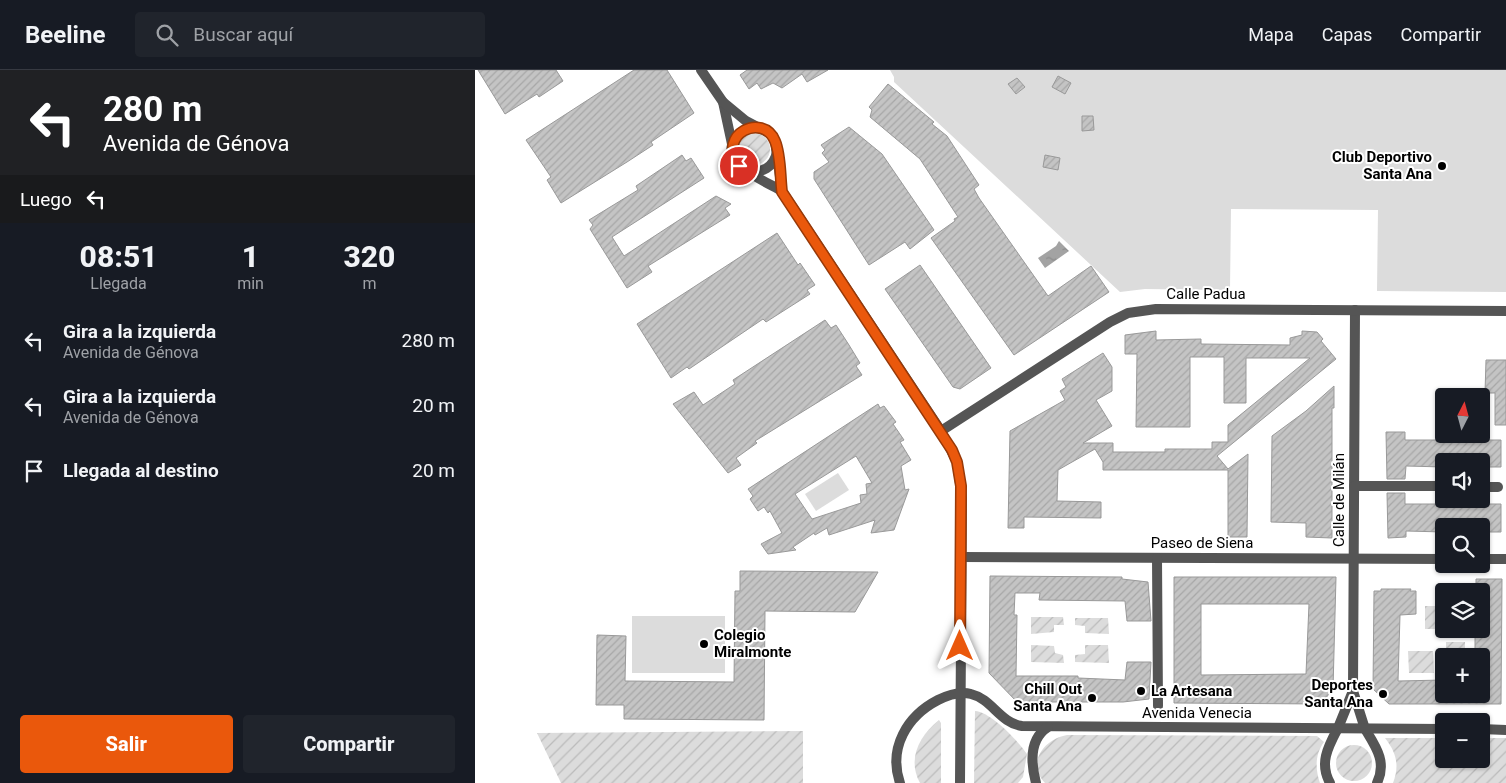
<!DOCTYPE html>
<html lang="es">
<meta charset="utf-8">
<style>
:root{--surface:#171b24;--page:#20242c;--text:#f1f3f6;--muted:#9ea1a6;--line:#363941;--accent:#ea580c}
body{margin:0;font-family:Roboto,sans-serif;background:var(--page);color:var(--text);height:100vh;display:flex;flex-direction:column;font-size:19px;white-space:nowrap}
*{box-sizing:border-box;margin:0}
p{font-size:16px;color:var(--muted)}
.icon{flex:none;width:28px;height:28px;fill:none;stroke:currentColor;stroke-width:2;stroke-linecap:round;stroke-linejoin:round}
.map{position:relative;flex:1;overflow:hidden}
.side{display:flex;flex-direction:column;background:var(--surface);width:475px}
.side>*{flex:none}
.guide{background:#202124;color:#fff;overflow:hidden}
.needle{width:32px;rotate:6deg}
.fabs{position:absolute;left:960px;top:318px;display:grid;gap:10px}
.fabs a{display:grid;place-items:center;width:55px;height:55px;border-radius:5px;background:var(--surface);box-shadow:0 1px 4px #0004;font-size:25px}
.pin{position:absolute;display:grid;place-items:center;width:42px;height:42px;color:#fff;margin:-21px;border:2px solid #fff;border-radius:50%;box-shadow:0 1px 5px #0007}
.me{position:absolute;width:55px;margin:-28px;rotate:0deg;stroke-linejoin:round;filter:drop-shadow(0 0 4px #0008)}
.turn{display:flex;align-items:center;gap:18px;height:105px;padding:0 20px;font-size:22px}
.turn .icon{width:65px;height:65px;stroke-width:2.5}
.turn b{display:block;font-size:35px;line-height:42px}
.then{display:flex;align-items:center;height:48px;padding:0 20px;background:#0003;gap:10px;font-size:19px}
.eta{display:flex;justify-content:space-evenly;align-items:center;height:85px;text-align:center}
.eta b{font-size:30px;font-weight:800;line-height:35px}
.action{display:flex;gap:10px;margin-top:auto;padding:10px 20px}
.action a{flex:1;height:58px;border-radius:5px;background:var(--accent);color:#fff;font-size:20px;font-weight:800;line-height:58px;text-align:center}
.action a+a{background:var(--page);color:var(--text)}
ul{padding:0;list-style:none}
li{display:flex;align-items:center;gap:15px;height:65px;padding:0 20px}
li div{flex:1}
li b{display:block;font-size:19px}
li em{font-style:normal}
header{display:flex;align-items:center;gap:30px;box-sizing:border-box;height:70px;padding:0 25px;background:var(--surface);border-bottom:1px solid var(--line)}
header strong{font-size:24px}
nav{display:flex;gap:28px;margin-inline-start:auto;font-size:18px}
.search{width:350px;height:45px;background:var(--page);display:flex;align-items:center;gap:12px;box-sizing:border-box;padding:0 18px;border-radius:5px;color:var(--muted);font-size:19px}
main{display:flex;flex:1;min-height:0}
.map>svg:first-child{display:block}
</style>
<header>
<strong>Beeline</strong>
<div class="search"><svg class="icon" aria-label="search" viewBox="0 0 24 24"><circle cx="10" cy="10" r="6"/><path d="M15 15l6 6"/></svg>Buscar aquí</div>
<nav><a>Mapa</a><a>Capas</a><a>Compartir</a></nav>
</header>
<main>
<section class="side">
<div class="guide">
<div class="turn"><svg class="icon" aria-label="left" viewBox="0 0 24 24"><path d="M17 20v-9H6M10 6l-5 5 5 5"/></svg><div><b>280 m</b>Avenida de Génova</div></div>
<div class="then">Luego<svg class="icon" aria-label="left" viewBox="0 0 24 24"><path d="M17 20v-9H6M10 6l-5 5 5 5"/></svg></div>
</div>
<div class="eta">
<div><b>08:51</b><p>Llegada</p></div>
<div><b>1</b><p>min</p></div>
<div><b>320</b><p>m</p></div>
</div>
<ul>
<li><svg class="icon" aria-label="left" viewBox="0 0 24 24"><path d="M17 20v-9H6M10 6l-5 5 5 5"/></svg><div><b>Gira a la izquierda</b><p>Avenida de Génova</p></div><em>280 m</em></li>
<li><svg class="icon" aria-label="left" viewBox="0 0 24 24"><path d="M17 20v-9H6M10 6l-5 5 5 5"/></svg><div><b>Gira a la izquierda</b><p>Avenida de Génova</p></div><em>20 m</em></li>
<li><svg class="icon" aria-label="arrive" viewBox="0 0 24 24"><path d="M6 21V4h12l-3 4 3 4H6"/></svg><div><b>Llegada al destino</b></div><em>20 m</em></li>
</ul>
<div class="action"><a>Salir</a><a>Compartir</a></div>
</section>
<div class="map">
<svg width="1031" height="713" viewBox="0 0 1031 713">
<defs>
<pattern id="garden-furrows" width="10" height="10" patternUnits="userSpaceOnUse" patternTransform="scale(1.25)"><rect width="10" height="10" fill="#dcdcdc"/><path d="M-1 1l2-2M0 10L10 0M9 11l2-2" fill="none" stroke="#bbb"/></pattern>
<pattern id="water-ripples" width="26" height="14" patternUnits="userSpaceOnUse" patternTransform="scale(1.25)"><rect width="26" height="14" fill="#a3a3a3"/><path d="M2 4q2-2 4 0t4 0M15 11q2-2 4 0t4 0" fill="none" stroke="#8b8b8b"/></pattern>
<pattern id="building-hatch" width="6" height="6" patternUnits="userSpaceOnUse" patternTransform="scale(1.25)"><rect width="6" height="6" fill="#c4c4c4"/><path d="M-1 1l2-2M0 6l6-6M5 7l2-2" fill="none" stroke="#a7a7a7"/></pattern>
</defs>
<rect width="100%" height="100%" fill="#fff"/>
<!-- green -->
<g fill="#dcdcdc">
<path d="M415 0H1031V222L902 221 903 140 756 139 755 220 670 219 645 222 419 12V7Z"/>
<path d="M363 403 374 420 341 441 330 424Z"/>
<rect x="157" y="546" width="93" height="57"/>
</g>
<!-- garden -->
<g fill="url(#garden-furrows)">
<circle cx="279" cy="79" r="16"/>
<path d="M950 536H969V559H991V567H972L970 561 965 559H950Z"/>
<path d="M556 547H588L589 555H579V562L556 564Z"/>
<path d="M600 548H633L634 564 610 563V556L600 555Z"/>
<path d="M971 572H990V586H969V603H965V582L971 578Z"/>
<path d="M556 575 579 576 580 583 588 585 589 593 556 592Z"/>
<path d="M610 575H633L634 593 600 592V585L610 584Z"/>
<path d="M933 581H958L959 603H934Z"/>
<path d="M500 641C516 642 543 671 552 684L548 707 543 713H499Z"/>
<path d="M464 650 466 653V713H445C432 689 444 666 464 650Z"/>
<path d="M328 661V713H86L62 663Z"/>
<path d="M592 665 842 666 849 672C840 684 840 699 845 713H570C551 693 569 669 592 665Z"/>
<path d="M910 668H969V689H1006V668H1031V713H918C925 695 921 682 910 668Z"/>
<circle cx="879" cy="693" r="18"/>
</g>
<!-- water -->
<path fill="url(#water-ripples)" d="M584 171 594 181 570 198 563 188 581 176Z"/>
<!-- building -->
<g fill="url(#building-hatch)" stroke="#999" fill-rule="evenodd">
<path d="M3 0H81L88 11 64 27 62 24 30 44Z"/>
<path d="M159 0H192L219 43 176 72 178 75 152 92 86 133 72 110 76 107 51 70Z"/>
<path d="M272 0H353L332 12 327 4 307 18 298 13 286 19 282 13 274 19 265 5Z"/>
<path d="M583 6 596 13 590 24 577 17Z"/>
<path d="M542 8 550 17 541 24 533 14Z"/>
<path d="M413 14 459 52 457 54 472 66 504 115 499 119 504 128 573 226 616 196 634 222 539 285 456 168 480 151 479 149 483 147 445 89 395 47 397 40 394 37Z"/>
<path d="M607 46H618L619 60 607 61Z"/>
<path d="M374 57 407 84 459 160 435 179 430 172 394 195 339 109V102L354 92 347 83 350 80 346 75Z"/>
<path d="M207 85 211 91 216 88 229 108 137 167 149 186 241 126 256 134 250 138 255 145 173 196 177 202 152 218 115 159 118 155 114 150 163 120 161 116Z"/>
<path d="M570 85 585 88 583 100 568 97Z"/>
<path d="M302 163 323 195 325 193 340 215 332 220 335 224 291 252 288 249 214 299 212 297 196 308 162 254Z"/>
<path d="M445 195 516 298 485 319 478 317 410 219Z"/>
<path d="M350 250 356 258 361 255 374 275 385 293 381 296 387 305 280 371 282 373 261 388 266 395 253 403 198 334 219 322 228 335 260 314 258 310Z"/>
<path d="M681 261V270L726 269V274L815 275V268L827 265V261L842 262 848 269 846 271 861 289 742 386 753 399 773 384 772 467H753V400H628V392L620 379 583 400 582 431 626 432V448L549 447V458H533L535 361 590 330 585 321 591 317 587 309 628 283 637 297V321L621 330 637 356 608 373H638V382H690V379H737V372H753V355L835 288H771V333H749V287H715V357H661L662 284H650V265Z"/>
<path d="M1011 290H1031V355H1020V323H1010Z"/>
<path d="M859 316V338H857V468L831 467V453L796 452 797 366 831 341Z"/>
<path d="M403 334 405 338 409 336 421 352 418 354 429 370 425 372 436 390 426 396 430 420 434 419 419 460 396 463 400 450 354 465 352 458 340 465 339 463 318 477 321 480 293 484 286 474 307 463 295 441 293 443 289 437 283 441 275 429 278 426 273 419ZM381 386 397 413 391 414 392 424 385 425 386 433 337 449 320 424Z"/>
<path d="M911 362H930V370H1026V397H1006V391H969V397L931 396 930 409H912Z"/>
<path d="M912 423H930V434H1026V462H1006V456H969V462L931 461V467L913 468Z"/>
<path d="M265 501 403 502 380 542 290 541 289 650 149 649V635H121L122 565 151 566 150 611 259 612 260 521H265Z"/>
<path d="M515 506 647 507V509L673 512 676 551H652L650 531 564 530 565 523H540L539 545H542L541 606H603V608L650 610 652 592H676L674 629 648 632H542L514 603Z"/>
<path d="M699 507H861L858 619 846 634 699 633ZM726 534H834L831 604 726 605Z"/>
<path d="M1001 509H1027L1026 634H914L898 619 899 521H906V519H936L935 521H941V544L925 545 923 611 969 610V624H1006V586H1003V582H1000V561L1006 559V521H1001Z"/>
</g>
<g fill="none" stroke-linecap="round" stroke-linejoin="round">
<!-- pedestrian -->
<g stroke="#555" stroke-width="10">
<path d="M486 487 969 489"/>
<path d="M682 488 683 636"/>
<path d="M1006 489H1031"/>
</g>
<!-- minor -->
<g stroke="#555" stroke-width="10">
<path d="M880 240 878 621 890 659"/>
<path d="M466 361 635 252 653 243 681 239 1031 241"/>
<path d="M879 416H969"/>
<path d="M1006 417H1023"/>
<path d="M863 658 878 621"/>
</g>
<!-- tertiary -->
<g stroke="#555" stroke-width="10">
<path d="M226 0 248 32 257 74"/>
<path d="M248 32 271 51 296 64 300 71 307 121 466 361 482 392 487 428 485 713"/>
<path d="M286 59C278 56 270 58 264 64 237 90 290 111 307 121"/>
<path d="M272 101C287 104 299 97 302 82"/>
<path d="M890 659C901 677 912 692 902 713"/>
<path d="M1006 659 1031 660"/>
<path d="M425 713C413 678 432 646 463 630 473 625 485 621 496 624 517 629 525 653 547 656L969 659"/>
<path d="M561 713C556 694 554 669 573 657"/>
<path d="M855 713C844 693 853 677 863 658"/>
</g>
</g>
<g fill="none" stroke-linecap="round" stroke-linejoin="round">
<!-- route casing -->
<g stroke="#983908" stroke-width="12">
<path id="route" d="M264 96C241 64 288 42 300 71 306 85 305 106 307 122L477 380 482 392 486 416 485 576"/>
</g>
<!-- route -->
<use href="#route" stroke="#ea580c" stroke-width="9"/>
</g>
<!-- markers -->
<g fill="#000" stroke="#fff" stroke-width="2">
<circle cx="967" cy="96" r="5"/>
<circle cx="229" cy="574" r="5"/>
<circle cx="666" cy="621" r="5"/>
<circle cx="908" cy="624" r="5"/>
<circle cx="617" cy="628" r="5"/>
</g>
<g text-anchor="middle" stroke-width="4" stroke-linejoin="round" paint-order="stroke">
<!-- poi labels -->
<g font-size="15" font-weight="bold" fill="#000" stroke="#fff" text-anchor="end">
<text x="957" y="92">Club Deportivo<tspan x="957" dy="17">Santa Ana</tspan></text>
<text x="239" y="570" text-anchor="start">Colegio<tspan x="239" dy="17">Miralmonte</tspan></text>
<text x="898" y="620">Deportes<tspan x="898" dy="17">Santa Ana</tspan></text>
<text x="607" y="624">Chill Out<tspan x="607" dy="17">Santa Ana</tspan></text>
<text x="676" y="626" text-anchor="start">La Artesana</text>
</g>
<!-- street labels -->
<g font-size="15" fill="#000" stroke="#fff">
<text x="731" y="229">Calle Padua</text>
<text transform="translate(864 430) rotate(-90)" y="5">Calle de Milán</text>
<text x="727" y="478">Paseo de Siena</text>
<text x="722" y="648">Avenida Venecia</text>
</g>
</g>
</svg>
<div class="fabs">
<a><svg class="needle" viewBox="-14 -14 28 28"><path d="M0-13l5 13h-10z" fill="#e53935"/><path d="M0 13l5-13h-10z" fill="#9ea1a6"/></svg></a>
<a><svg class="icon" aria-label="sound" viewBox="0 0 24 24"><path d="M4 9h4l5-4v14l-5-4H4zM17 9q2 3 0 6"/></svg></a>
<a><svg class="icon" aria-label="search" viewBox="0 0 24 24"><circle cx="10" cy="10" r="6"/><path d="M15 15l6 6"/></svg></a>
<a><svg class="icon" aria-label="layers" viewBox="0 0 24 24"><path d="M12 4l9 5-9 5-9-5zM3 14l9 5 9-5"/></svg></a>
<a>+</a>
<a>−</a>
</div>
<div class="pin" style="left:264px;top:96px;background:#d93025"><svg class="icon" aria-label="arrive" viewBox="0 0 24 24"><path d="M6 21V4h12l-3 4 3 4H6"/></svg></div>
<svg class="me" style="left:485px;top:576px" viewBox="-20 -20 40 40"><path d="M0-17L14 15 0 8-14 15z" fill="#ea580c" stroke="#fff" stroke-width="4"/></svg>
</div>
</main>
